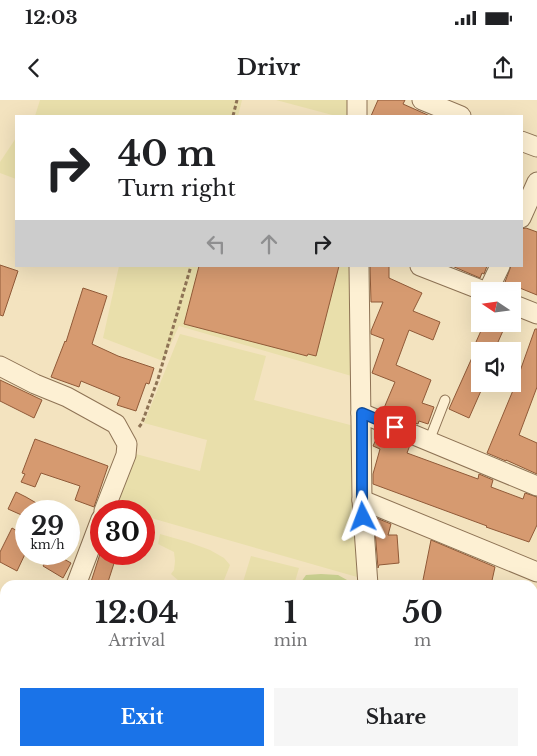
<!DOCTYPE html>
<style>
:root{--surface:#fff;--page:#f6f6f6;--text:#202124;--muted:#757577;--accent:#1a73e8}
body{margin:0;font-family:"Libre Baskerville",serif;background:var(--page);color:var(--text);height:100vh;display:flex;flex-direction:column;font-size:19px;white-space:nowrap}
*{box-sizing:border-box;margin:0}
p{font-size:16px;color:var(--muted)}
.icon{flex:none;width:28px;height:28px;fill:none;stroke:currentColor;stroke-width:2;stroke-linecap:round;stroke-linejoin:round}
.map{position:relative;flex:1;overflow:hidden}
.drawer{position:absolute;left:0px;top:480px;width:538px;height:176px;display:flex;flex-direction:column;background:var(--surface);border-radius:15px 15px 0 0;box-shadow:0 5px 20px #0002}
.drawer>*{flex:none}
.top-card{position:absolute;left:15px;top:15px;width:508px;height:152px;border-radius:0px;box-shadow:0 5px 20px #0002;background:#fff;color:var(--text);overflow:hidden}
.needle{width:32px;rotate:283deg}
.buttons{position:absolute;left:471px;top:182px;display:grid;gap:10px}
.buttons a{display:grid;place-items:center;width:50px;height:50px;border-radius:0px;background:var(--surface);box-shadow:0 5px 20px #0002;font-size:25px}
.speed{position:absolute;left:15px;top:400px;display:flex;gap:10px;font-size:25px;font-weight:700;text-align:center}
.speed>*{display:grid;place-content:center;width:65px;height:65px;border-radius:50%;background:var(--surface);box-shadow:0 5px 20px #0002;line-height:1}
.speed small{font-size:12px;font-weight:400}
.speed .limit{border:8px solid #d22;background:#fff;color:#111}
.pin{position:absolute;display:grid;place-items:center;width:42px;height:42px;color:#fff;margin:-21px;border-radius:10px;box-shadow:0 2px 8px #0006}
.me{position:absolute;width:55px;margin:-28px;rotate:357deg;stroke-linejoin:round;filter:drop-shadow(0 0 4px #0008)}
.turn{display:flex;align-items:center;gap:18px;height:105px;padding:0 20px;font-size:22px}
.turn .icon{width:65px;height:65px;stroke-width:2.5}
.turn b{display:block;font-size:35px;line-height:42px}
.lanes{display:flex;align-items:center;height:48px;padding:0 20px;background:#0003;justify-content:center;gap:25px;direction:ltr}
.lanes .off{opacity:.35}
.eta{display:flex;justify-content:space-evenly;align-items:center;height:85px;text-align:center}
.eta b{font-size:30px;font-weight:700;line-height:35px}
.primary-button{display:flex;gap:10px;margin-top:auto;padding:10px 20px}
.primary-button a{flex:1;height:58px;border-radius:0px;background:var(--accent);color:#fff;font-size:20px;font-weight:700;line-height:58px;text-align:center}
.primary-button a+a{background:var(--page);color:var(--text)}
.status{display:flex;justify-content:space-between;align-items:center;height:35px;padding:0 25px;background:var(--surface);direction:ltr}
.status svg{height:14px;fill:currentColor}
header{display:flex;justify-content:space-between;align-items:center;height:65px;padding:0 20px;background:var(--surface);font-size:22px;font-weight:700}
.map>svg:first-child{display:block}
</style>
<div class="status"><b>12:03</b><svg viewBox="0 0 49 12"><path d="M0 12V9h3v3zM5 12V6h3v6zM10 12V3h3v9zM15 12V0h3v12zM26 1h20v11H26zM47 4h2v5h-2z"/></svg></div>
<header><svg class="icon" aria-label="back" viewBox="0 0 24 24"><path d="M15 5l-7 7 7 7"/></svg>Drivr<svg class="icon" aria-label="share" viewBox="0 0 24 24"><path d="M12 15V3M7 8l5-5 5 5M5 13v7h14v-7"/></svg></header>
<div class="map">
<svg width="537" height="656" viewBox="0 0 537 656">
<rect width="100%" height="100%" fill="#f3e3bf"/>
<!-- farmland -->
<g fill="#e9dfab">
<path d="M40 0H242L238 16H35Z"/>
<path d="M276 0H351L350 16H336Z"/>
<path d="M16 38V79L0 73V62Z"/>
<path d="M119 166H354L355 277 179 226 163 261 103 238Z"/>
<path d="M180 234 266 256 254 300 358 327 357 477 144 416V411H126L110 407 132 353 200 371 207 340 144 323Z"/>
<path d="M160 434 188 442 210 450 224 458 230 465 222 485H183V482L179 481 171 474 174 470 175 461 174 452 158 444Z"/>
<path d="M251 456 299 468 294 485H242Z"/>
</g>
<!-- green -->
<path fill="#cbd291" d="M321 474 338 475 356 485H299L306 475Z"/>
<!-- building -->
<g fill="#d69a70" stroke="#905a38">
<path d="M378 0H405L403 4 430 16H371Z"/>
<path d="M526 128 537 132V195L505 182 511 166H521V129Z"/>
<path d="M0 165 18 171 3 216 0 215Z"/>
<path d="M199 166H339L316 256 308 254 307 256 184 224Z"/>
<path d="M370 166H389V178L422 193 413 211 440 222 433 240 409 230 396 265 431 280 422 303 434 307 428 324 419 321 418 324 387 312 388 310 384 308 395 282 372 273 384 239 371 234V231L383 202H371Z"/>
<path d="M452 166H487L484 174 482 173 480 178Z"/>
<path d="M83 188 107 196 92 244 118 256 154 268 149 284 146 283 136 311 117 305 120 297 81 281 79 287 51 277 65 241 66 242Z"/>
<path d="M484 224H506L494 251H480V284H484L469 318 449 309 475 251H472Z"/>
<path d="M535 229H537V287L519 335 537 343V374L506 360V361L487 353 514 288Z"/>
<path d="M0 280 42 300 34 318 0 301Z"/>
<path d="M379 333 410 345 407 353 478 379 479 374 493 380 491 387 523 399 525 393 537 397V425L529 442 486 427 487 426 373 384V374L380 349 373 346Z"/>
<path d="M35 339 108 366 94 407 75 400 80 386 41 373 35 387 21 382 25 374 22 373Z"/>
<path d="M16 392 26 397 50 411H26V417L8 409Z"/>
<path d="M374 417 391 424 388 435H397L399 463 379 465 378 468Z"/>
<path d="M12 428 26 436V452L17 471 0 462V452Z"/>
<path d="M431 440 495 467 491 485H422Z"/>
<path d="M50 454H55L71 463 63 478 43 466Z"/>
<path d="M100 454H117L107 485H90Z"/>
</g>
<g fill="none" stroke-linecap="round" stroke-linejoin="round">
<!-- lane casing -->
<g stroke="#8e7355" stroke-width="11">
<path id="lane" d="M429 341 445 300"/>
</g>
<!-- street casing -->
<g stroke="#8e7355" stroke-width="21">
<g id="street">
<path d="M357 0V16"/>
<path d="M422 0 461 16"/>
<path d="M521 41 537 47"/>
<path d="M521 118 537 82"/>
<path d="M359 166 362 400 368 485"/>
<path d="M420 166 484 191"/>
<path d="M488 191 500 166"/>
<path d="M512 204 537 214"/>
<path d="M0 266 35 284 67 297 116 324 127 344 126 355 104 411"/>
<path d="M361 313 537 386"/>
<path d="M362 400 537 472"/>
<path d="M76 485 101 419"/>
<path d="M21 656 22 651"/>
<path d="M363 656V651"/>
</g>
</g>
<!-- path -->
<g stroke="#8e7355" stroke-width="3" stroke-dasharray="4 2.5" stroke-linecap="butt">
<path d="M233 16 237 0"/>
<path d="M139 327 142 323 158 279 191 166"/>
</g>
<!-- lane -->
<use href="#lane" stroke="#fdf0d3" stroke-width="9"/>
<!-- street -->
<use href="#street" stroke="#fdf0d3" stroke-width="19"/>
</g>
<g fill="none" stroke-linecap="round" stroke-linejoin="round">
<!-- route casing -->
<g stroke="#114b97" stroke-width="12">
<path id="route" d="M363 417 362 400V313L395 327"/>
</g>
<!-- route -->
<use href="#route" stroke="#1a73e8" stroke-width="9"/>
</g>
</svg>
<div class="buttons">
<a><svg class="needle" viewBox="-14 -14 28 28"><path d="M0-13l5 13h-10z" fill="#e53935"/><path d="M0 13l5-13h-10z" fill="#757577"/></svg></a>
<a><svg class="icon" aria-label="sound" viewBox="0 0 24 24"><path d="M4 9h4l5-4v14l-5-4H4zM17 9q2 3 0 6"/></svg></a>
</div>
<div class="speed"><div>29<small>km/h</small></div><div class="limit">30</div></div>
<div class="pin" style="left:395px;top:327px;background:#d93025"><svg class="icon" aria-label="arrive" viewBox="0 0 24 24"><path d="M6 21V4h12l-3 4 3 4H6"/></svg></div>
<svg class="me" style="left:363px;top:417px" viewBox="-20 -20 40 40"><path d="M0-17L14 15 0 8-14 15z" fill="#1a73e8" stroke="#fff" stroke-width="4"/></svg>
<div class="top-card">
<div class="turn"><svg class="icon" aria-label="right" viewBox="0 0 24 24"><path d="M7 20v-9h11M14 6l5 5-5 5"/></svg><div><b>40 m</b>Turn right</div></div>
<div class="lanes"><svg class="icon off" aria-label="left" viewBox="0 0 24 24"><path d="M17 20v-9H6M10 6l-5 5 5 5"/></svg><svg class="icon off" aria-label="ahead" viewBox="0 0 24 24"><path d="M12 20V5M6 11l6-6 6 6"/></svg><svg class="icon" aria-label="right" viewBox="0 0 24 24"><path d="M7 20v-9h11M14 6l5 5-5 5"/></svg></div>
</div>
<section class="drawer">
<div class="eta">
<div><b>12:04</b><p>Arrival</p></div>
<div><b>1</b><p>min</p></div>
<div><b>50</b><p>m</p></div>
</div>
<div class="primary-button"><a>Exit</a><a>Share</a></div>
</section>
</div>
